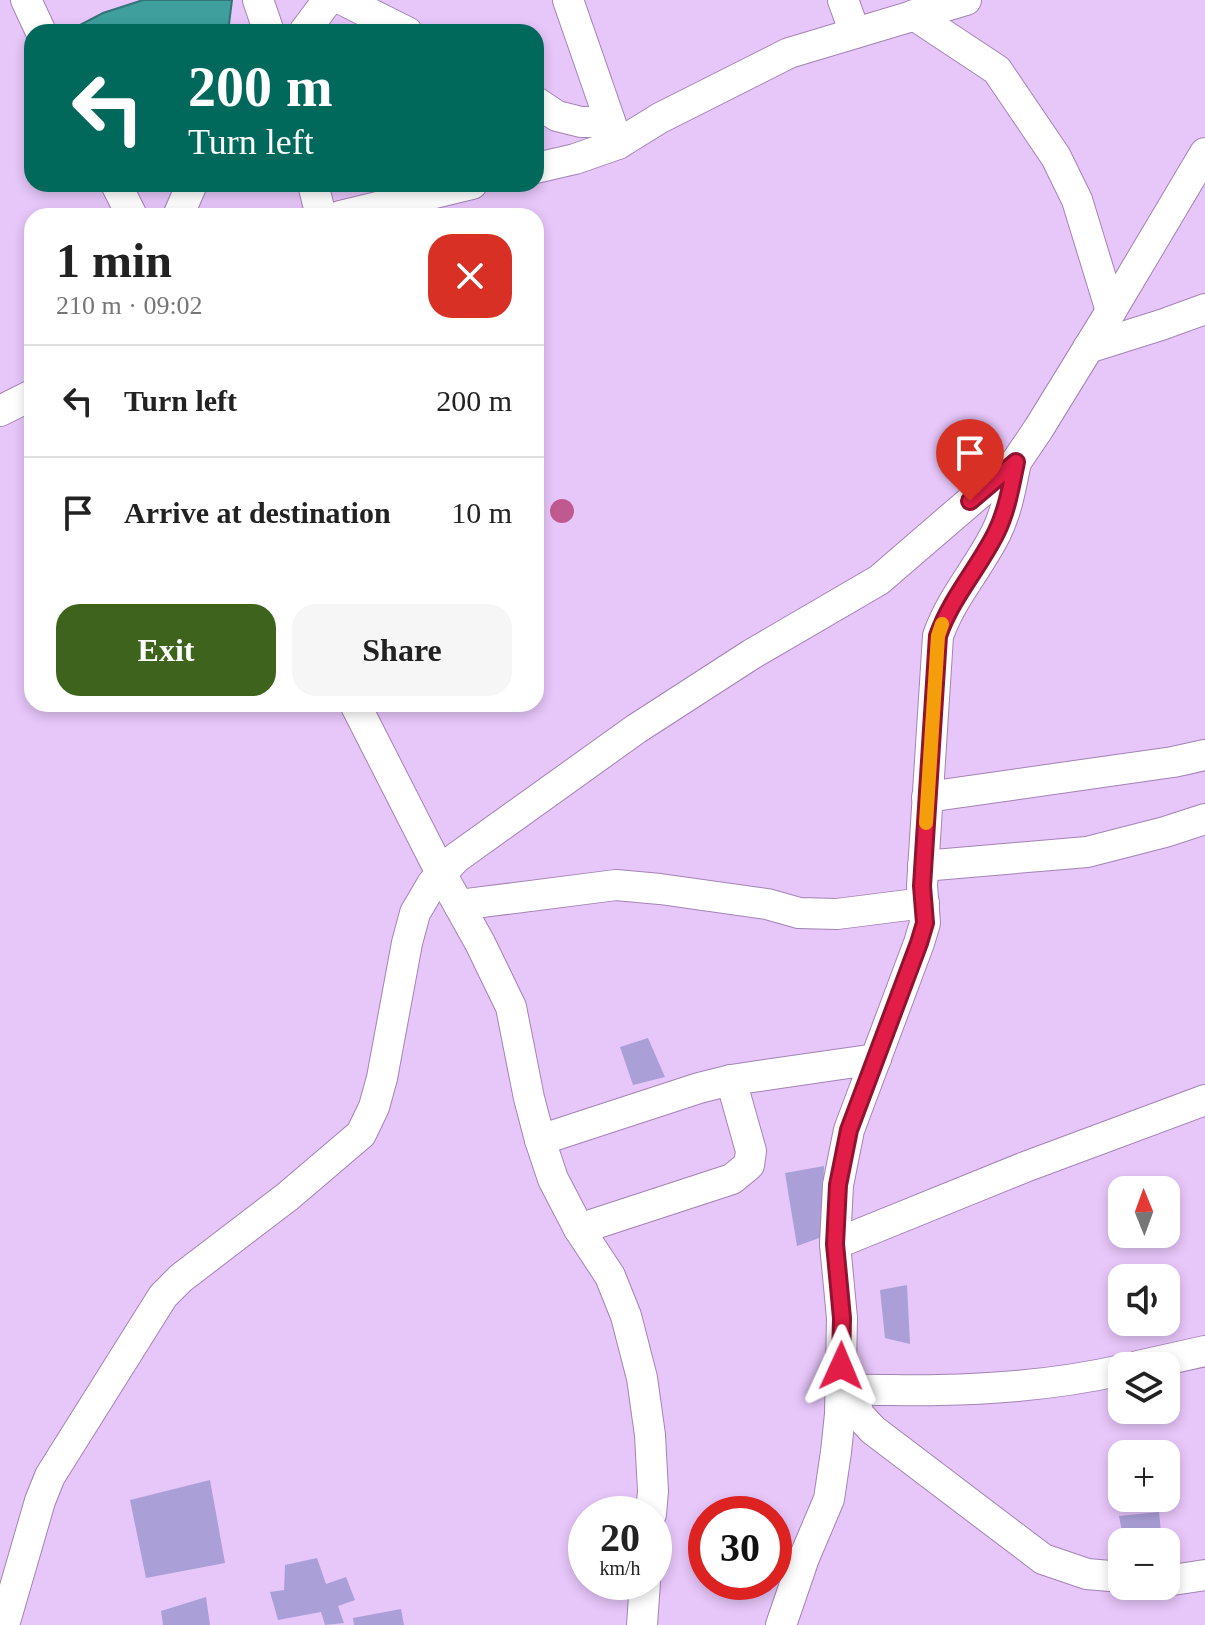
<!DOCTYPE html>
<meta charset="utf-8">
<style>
:root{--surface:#fff;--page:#f6f6f6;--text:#222;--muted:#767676;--line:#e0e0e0;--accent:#3e631d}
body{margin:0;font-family:"Times New Roman",serif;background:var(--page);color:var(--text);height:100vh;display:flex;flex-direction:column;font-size:30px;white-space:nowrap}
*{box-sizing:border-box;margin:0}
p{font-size:26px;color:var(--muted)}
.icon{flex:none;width:44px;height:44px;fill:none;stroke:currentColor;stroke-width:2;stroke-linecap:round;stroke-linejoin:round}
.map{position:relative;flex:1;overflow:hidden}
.details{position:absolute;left:24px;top:208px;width:520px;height:504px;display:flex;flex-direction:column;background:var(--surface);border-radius:24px;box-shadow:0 4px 12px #0003}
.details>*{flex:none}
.hud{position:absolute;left:24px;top:24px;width:520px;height:168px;border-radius:24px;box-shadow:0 4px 12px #0003;background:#00695c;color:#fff;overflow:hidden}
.needle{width:52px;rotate:359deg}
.fabs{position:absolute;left:1108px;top:1176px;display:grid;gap:16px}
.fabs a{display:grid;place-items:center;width:72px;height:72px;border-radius:16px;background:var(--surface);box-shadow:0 4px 12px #0003;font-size:40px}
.speed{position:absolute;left:568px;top:1496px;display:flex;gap:16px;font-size:40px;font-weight:700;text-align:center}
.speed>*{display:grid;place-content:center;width:104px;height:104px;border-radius:50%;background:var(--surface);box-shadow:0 4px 12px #0003;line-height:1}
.speed small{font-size:20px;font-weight:400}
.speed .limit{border:12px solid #d22;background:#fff;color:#111}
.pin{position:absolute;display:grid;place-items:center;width:68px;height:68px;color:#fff;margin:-82px -34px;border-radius:50% 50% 50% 0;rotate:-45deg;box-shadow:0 0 8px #0007}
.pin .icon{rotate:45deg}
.me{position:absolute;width:88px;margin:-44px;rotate:1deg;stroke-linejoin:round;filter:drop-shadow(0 0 6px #0008)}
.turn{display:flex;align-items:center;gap:28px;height:168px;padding:0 32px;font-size:36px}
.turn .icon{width:104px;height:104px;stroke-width:2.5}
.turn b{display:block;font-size:56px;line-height:68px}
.round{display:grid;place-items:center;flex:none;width:84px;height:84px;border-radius:24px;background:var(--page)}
.summary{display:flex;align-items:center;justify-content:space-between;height:136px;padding:0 32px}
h1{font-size:48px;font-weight:700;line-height:60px}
.button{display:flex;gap:16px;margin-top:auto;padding:16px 32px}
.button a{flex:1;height:92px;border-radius:24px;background:var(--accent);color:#fff;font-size:32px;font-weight:700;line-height:92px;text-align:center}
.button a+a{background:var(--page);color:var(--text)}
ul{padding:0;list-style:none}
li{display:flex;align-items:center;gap:24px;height:112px;padding:0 32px;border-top:2px solid var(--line)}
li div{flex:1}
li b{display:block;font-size:30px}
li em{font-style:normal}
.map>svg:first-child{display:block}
</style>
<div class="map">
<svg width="1205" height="1625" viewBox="0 0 1205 1625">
<rect width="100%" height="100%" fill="#e7c6fa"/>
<!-- water -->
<path fill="#3e9f9d" stroke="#347478" stroke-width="2" d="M143 0H232L228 32H74V28L103 13Z"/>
<!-- building -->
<g fill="#aaa0d7">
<path d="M648 1038 665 1077 633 1085 620 1047Z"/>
<path d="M824 1166 822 1237 797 1246 785 1173Z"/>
<path d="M907 1285 910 1344 885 1338 880 1290Z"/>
<path d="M210 1480 225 1563 146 1578 130 1500Z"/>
<path d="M1159 1512 1162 1542H1124L1119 1516Z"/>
<path d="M317 1558 326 1584 346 1577 355 1600 338 1606 344 1623 325 1625 321 1612 278 1620 270 1592 284 1590 285 1565Z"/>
<path d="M206 1597 210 1625H163L161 1611Z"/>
<path d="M401 1609 404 1625H354L353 1618Z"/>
</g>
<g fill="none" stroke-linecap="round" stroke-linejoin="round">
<!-- minor casing -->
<g stroke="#a383b4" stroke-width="32">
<g id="minor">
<path d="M26 0 41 32"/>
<path d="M258 0 269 32"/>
<path d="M343 0 407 32"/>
<path d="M568 0 618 144"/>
<path d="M843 0 855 33"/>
<path d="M914 15 997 70 1056 157 1077 200 1111 311"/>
<path d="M304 32 328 0"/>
<path d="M536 102 557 116 581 122H610"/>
<path d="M536 168 575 159 618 144 660 118 789 53 966 0"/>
<path d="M116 184 132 216"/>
<path d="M313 184 321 216"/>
<path d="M178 216 192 184"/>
<path d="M340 216 472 184"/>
<path d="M1088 348 1161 325 1205 309"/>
<path d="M0 411 32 395"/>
<path d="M355 704 442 875 480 943 511 1007 529 1098 540 1140 553 1179 579 1229 610 1276 626 1316 642 1378 650 1435 653 1491 651 1514"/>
<path d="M927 797 1173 762 1205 755"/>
<path d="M923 866 1087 852 1165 832 1205 819"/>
<path d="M459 905 616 885 660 889 767 904 799 913 837 914 924 903"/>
<path d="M540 1140 699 1088 731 1080 876 1059"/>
<path d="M579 1229 732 1179 749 1165 751 1151 731 1080"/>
<path d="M835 1244 1025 1167 1205 1100"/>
<path d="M1138 1366 1205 1351"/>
<path d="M851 1389 859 1415 873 1430 1043 1559 1087 1574 1122 1577"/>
<path d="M840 1390C873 1389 906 1391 939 1390 999 1389 1064 1383 1122 1370"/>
<path d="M1166 1581 1205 1575"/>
<path d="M4 1625 40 1501 50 1476 163 1296 181 1278 287 1197 361 1134 374 1107 382 1078 407 943 415 913 432 884 456 858 636 729 752 654 879 580 1016 462 1039 428 1111 311 1205 153"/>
<path d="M642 1625 645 1582"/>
<path d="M781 1625 804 1558 829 1499 836 1452 840 1414 842 1318 835 1244 838 1185 849 1130 919 943 925 923 922 886 938 636C951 598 978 569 996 533 1007 511 1011 486 1016 462"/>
</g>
</g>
<!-- minor -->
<use href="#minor" stroke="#fff" stroke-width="30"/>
</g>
<!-- trees -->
<circle fill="#c0598f" cx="562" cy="511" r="12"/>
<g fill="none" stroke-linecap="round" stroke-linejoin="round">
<!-- route casing -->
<g stroke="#92132f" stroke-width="20">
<path id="route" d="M841 1366 842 1318 835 1244 838 1185 849 1130 919 943 925 923 922 886 938 636C951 598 978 569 996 533 1007 511 1011 486 1016 462L970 501"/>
</g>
<!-- route -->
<use href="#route" stroke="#e11d48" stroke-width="14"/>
<!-- slow -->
<path stroke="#f59e0b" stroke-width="14" d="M926 823 938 636 942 624"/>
</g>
</svg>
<div class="fabs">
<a><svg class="needle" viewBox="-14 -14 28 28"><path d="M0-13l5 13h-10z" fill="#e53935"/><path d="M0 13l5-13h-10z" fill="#767676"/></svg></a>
<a><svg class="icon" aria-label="sound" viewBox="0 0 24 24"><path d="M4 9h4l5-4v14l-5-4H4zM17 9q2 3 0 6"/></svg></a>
<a><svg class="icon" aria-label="layers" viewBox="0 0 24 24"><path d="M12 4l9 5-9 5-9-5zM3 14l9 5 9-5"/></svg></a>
<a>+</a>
<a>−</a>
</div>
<div class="speed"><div>20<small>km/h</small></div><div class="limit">30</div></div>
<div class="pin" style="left:970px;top:501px;background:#d93025"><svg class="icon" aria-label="arrive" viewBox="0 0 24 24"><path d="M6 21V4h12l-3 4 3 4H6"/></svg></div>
<svg class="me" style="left:841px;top:1366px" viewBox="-20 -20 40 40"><path d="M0-17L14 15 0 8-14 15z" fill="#e11d48" stroke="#fff" stroke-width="4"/></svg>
<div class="hud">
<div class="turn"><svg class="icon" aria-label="left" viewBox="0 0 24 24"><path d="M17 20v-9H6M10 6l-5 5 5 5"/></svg><div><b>200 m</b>Turn left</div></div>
</div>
<section class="details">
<div class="summary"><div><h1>1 min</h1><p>210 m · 09:02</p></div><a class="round" style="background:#d93025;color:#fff"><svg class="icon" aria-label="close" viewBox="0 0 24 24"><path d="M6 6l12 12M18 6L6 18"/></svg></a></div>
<ul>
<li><svg class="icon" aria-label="left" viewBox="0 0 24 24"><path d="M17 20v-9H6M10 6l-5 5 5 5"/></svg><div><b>Turn left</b></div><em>200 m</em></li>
<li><svg class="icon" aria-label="arrive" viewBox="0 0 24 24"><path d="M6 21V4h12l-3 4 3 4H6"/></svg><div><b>Arrive at destination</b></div><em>10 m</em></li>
</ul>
<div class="button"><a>Exit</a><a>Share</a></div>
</section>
</div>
